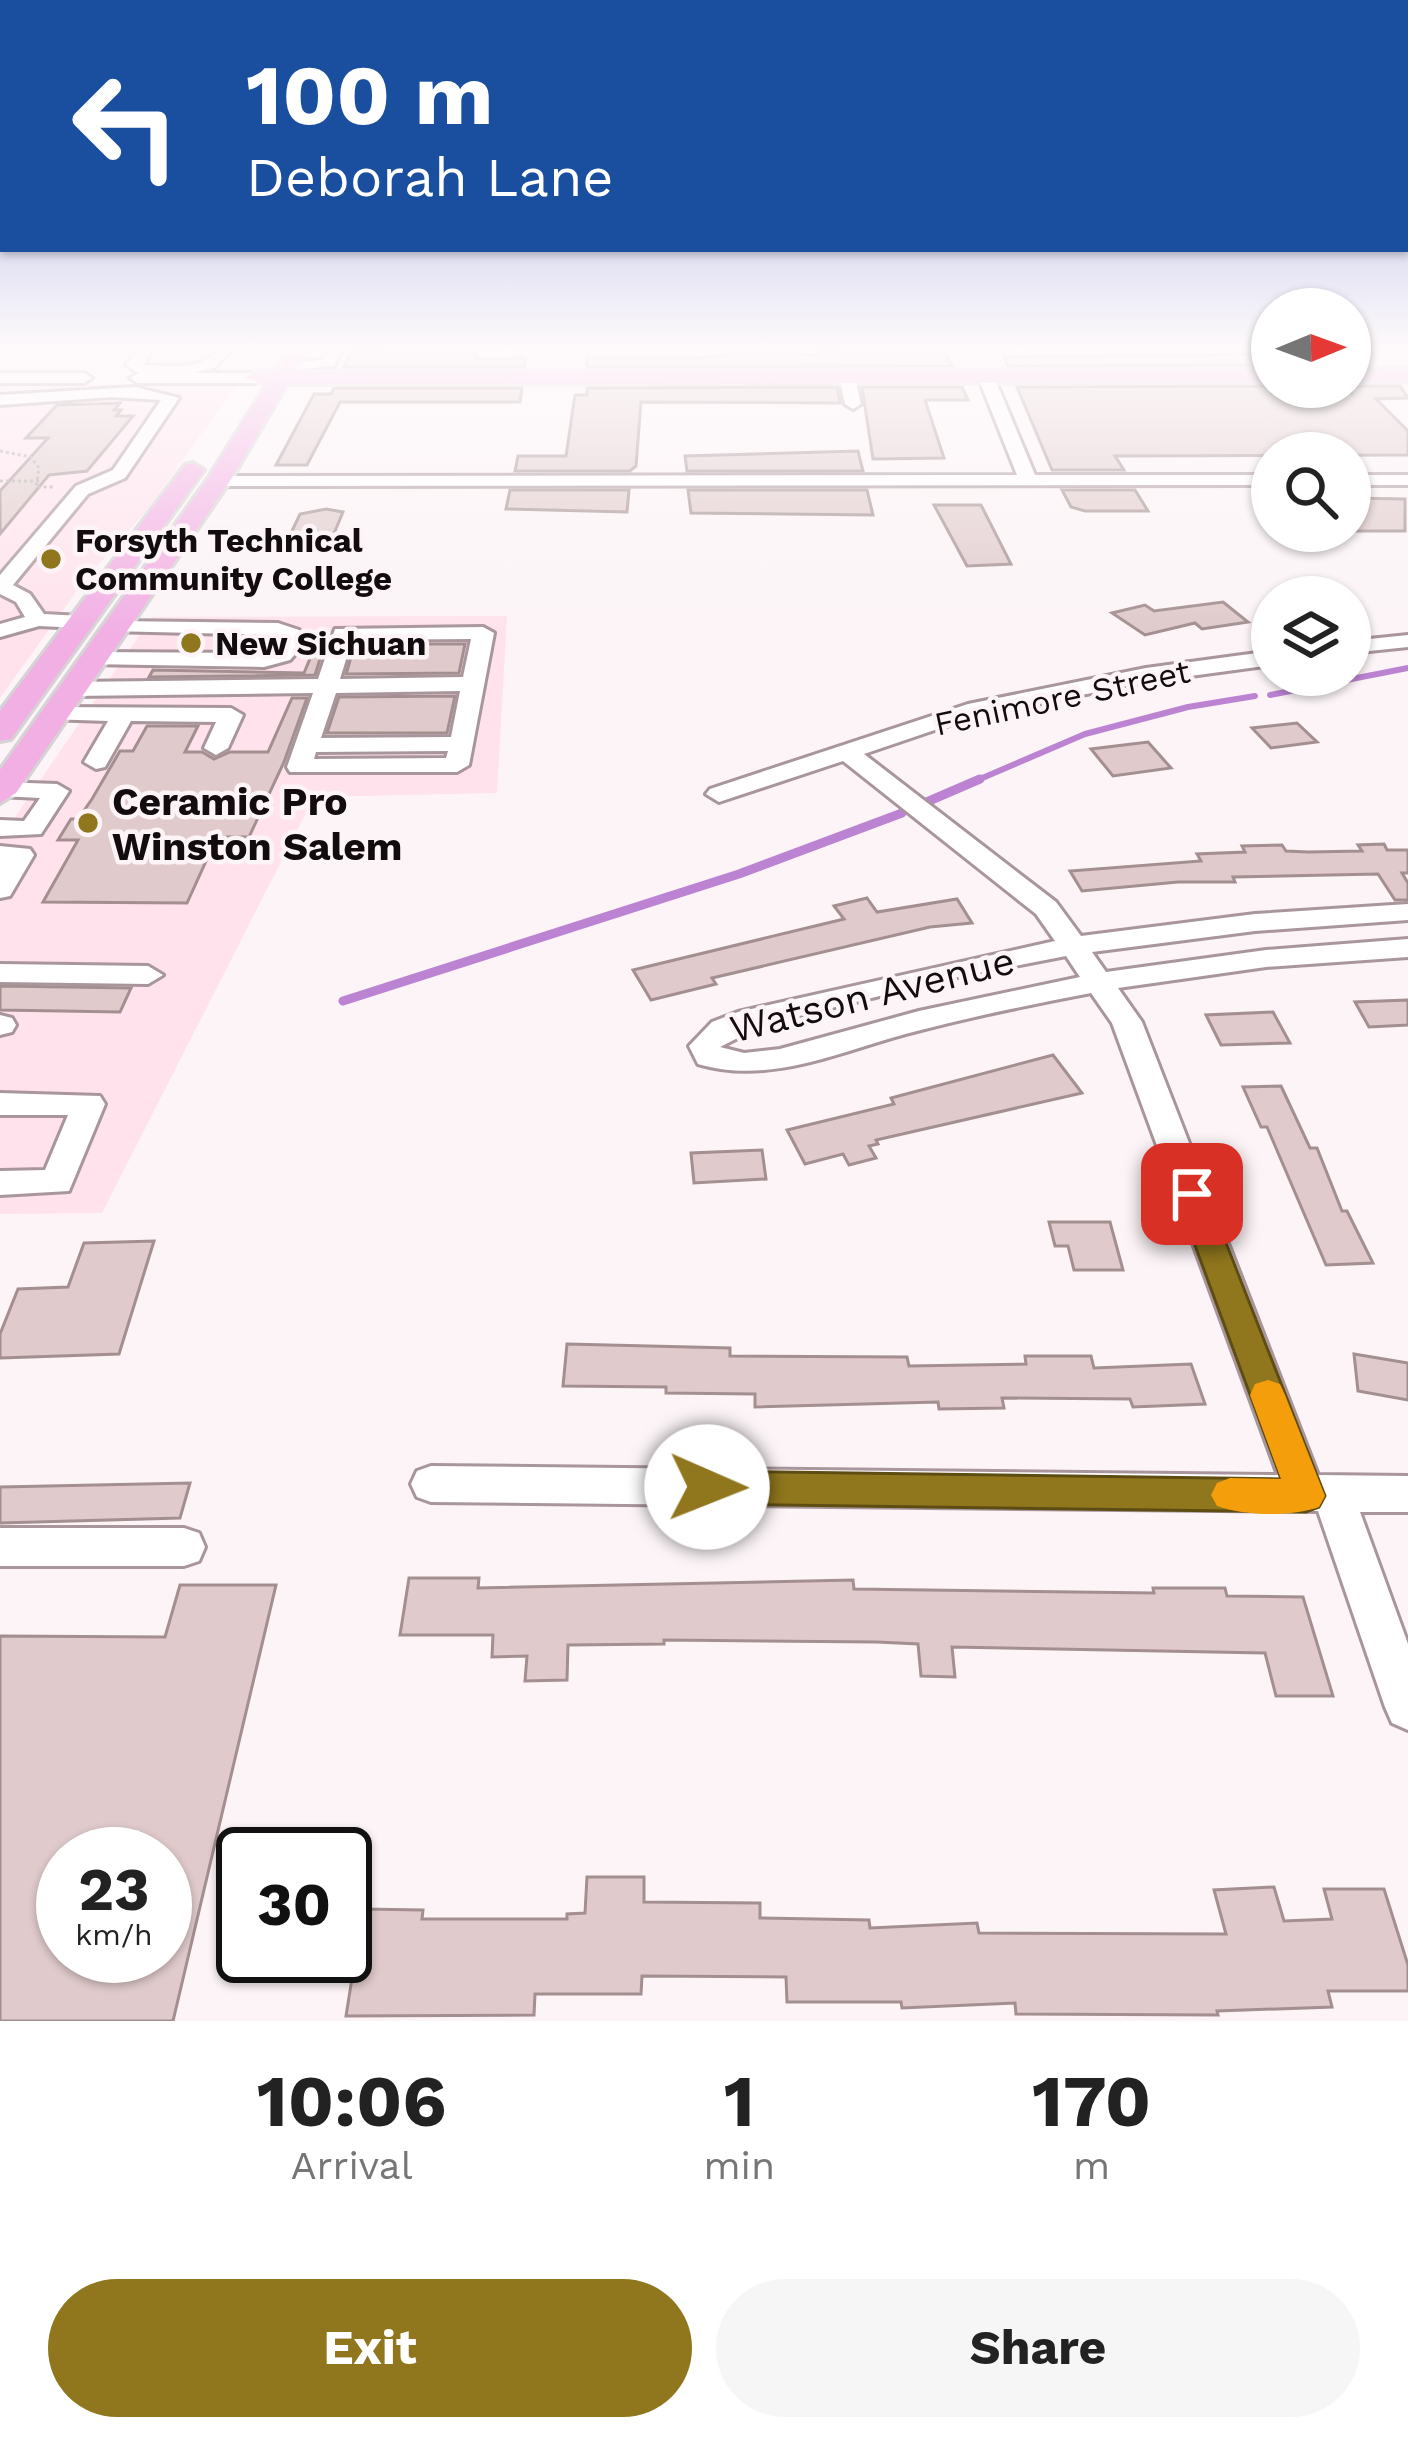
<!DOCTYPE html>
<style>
:root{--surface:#fff;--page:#f6f6f6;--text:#222;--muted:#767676;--accent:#90771d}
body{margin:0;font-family:"Work Sans",sans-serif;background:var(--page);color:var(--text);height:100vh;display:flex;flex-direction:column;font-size:45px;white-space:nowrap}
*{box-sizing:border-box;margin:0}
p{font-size:39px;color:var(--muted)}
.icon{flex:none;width:66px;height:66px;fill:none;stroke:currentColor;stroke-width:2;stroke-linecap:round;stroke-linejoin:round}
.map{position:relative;height:2021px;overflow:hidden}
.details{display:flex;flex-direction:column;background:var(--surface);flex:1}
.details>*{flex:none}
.banner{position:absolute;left:0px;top:0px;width:1410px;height:252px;box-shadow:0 3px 9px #0004;background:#1a4fa0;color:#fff;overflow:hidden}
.needle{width:78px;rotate:89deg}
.fabs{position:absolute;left:1251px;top:288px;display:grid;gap:24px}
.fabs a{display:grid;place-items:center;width:120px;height:120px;border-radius:50%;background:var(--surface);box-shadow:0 3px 9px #0004;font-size:60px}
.speed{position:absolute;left:36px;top:1827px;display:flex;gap:24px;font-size:60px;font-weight:700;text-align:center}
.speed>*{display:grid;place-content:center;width:156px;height:156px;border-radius:50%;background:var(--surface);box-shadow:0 3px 9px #0004;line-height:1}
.speed small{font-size:30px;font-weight:400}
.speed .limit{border:6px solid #111;border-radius:18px;background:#fff;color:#111}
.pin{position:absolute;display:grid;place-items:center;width:102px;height:102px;color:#fff;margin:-51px;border-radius:24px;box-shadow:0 6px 18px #0006}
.me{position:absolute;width:132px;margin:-66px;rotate:91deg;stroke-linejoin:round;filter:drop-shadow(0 0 9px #0008)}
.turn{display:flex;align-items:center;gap:42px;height:252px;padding:0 48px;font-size:54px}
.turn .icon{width:156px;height:156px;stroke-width:2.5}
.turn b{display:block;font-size:84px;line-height:102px}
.eta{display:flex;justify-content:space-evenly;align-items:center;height:204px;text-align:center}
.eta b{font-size:72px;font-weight:700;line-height:84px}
.primary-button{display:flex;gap:24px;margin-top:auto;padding:24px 48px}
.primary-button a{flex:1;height:138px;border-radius:72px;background:var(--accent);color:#fff;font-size:48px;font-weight:700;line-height:138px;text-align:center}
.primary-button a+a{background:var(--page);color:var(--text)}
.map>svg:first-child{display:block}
</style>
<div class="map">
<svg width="1408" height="2021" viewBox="0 0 1408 2021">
<rect width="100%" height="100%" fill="#fcf4f6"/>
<!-- built -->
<g fill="#ffe2ec">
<path d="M0 384H237L148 509 86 578 0 698Z"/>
<path d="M507 616 497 793 314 797 102 1213 0 1214V839L152 617Z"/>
</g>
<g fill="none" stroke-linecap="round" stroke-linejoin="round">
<!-- stream-far1 -->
<g stroke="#bc83d3" stroke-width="6">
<path d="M1270 695 1408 668"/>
<path d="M973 782 1085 734 1188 707 1255 696"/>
</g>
<!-- stream -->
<g stroke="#bc83d3" stroke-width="9">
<path d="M922 804 980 779"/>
<path d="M343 1001 739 874 902 813"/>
</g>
</g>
<!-- building -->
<g fill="#e0cacb" stroke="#a38f90" stroke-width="3" fill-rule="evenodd">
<path d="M352 350 477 353 476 359 525 358 524 367H344Z"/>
<path d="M817 350 946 354 952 366 587 367V358H700L745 352 818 355Z"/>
<path d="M1272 354V365L1008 366 1004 357Z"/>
<path d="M1272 386V393H1352L1350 386H1400L1408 398 1376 399 1408 431V455L1115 456 1124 470H1052L1017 387Z"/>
<path d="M837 387 840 403 641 402 636 466 630 471H515L518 456H566L575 395H587V388Z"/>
<path d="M862 387H962L968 400H925L944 458 873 459Z"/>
<path d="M334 388H522L520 402H340L307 465H276L314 394H331Z"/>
<path d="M120 403 114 410H121L116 416H133L87 471 49 475 0 534V491L48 438H26L57 405Z"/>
<path d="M858 451 863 471H687L685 456Z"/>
<path d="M510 490H629L627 512 506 509Z"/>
<path d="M688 490H867L873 515 691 513Z"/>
<path d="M1062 490H1135L1148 511H1085L1071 507Z"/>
<path d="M1350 498 1405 499V531H1350Z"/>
<path d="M934 505H981L1011 564 967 566Z"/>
<path d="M326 509 343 512 330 543 291 533 300 514Z"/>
<path d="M1223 602 1248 622 1202 629 1195 623 1145 635 1112 613 1145 605 1154 611Z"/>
<path d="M319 637H327L315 675 149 677 153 670 304 673Z"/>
<path d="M355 644H465L459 673 346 674Z"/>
<path d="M455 696 447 733H327L339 697Z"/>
<path d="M292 698H307L284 762 249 837H217L187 903 43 902 78 840H58L71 819H78L92 799 120 751H133L147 726H198L185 752H202L214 759 230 752H268Z"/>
<path d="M1297 723 1317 742 1271 748 1252 728Z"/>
<path d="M1148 742 1171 768 1113 776 1091 749Z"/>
<path d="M1384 844 1387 850H1408V873H1402L1408 883V900H1395L1378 874 1233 877 1235 882H1178L1082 891 1070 871 1201 861 1197 854 1245 852 1242 846 1282 845 1286 851 1308 852 1362 851 1358 845Z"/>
<path d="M867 898 877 912 957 899 972 923 930 927 712 978 716 984 651 1000 633 970 844 919 834 906Z"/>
<path d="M0 986 131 988 120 1012 0 1010Z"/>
<path d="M1408 1000V1025L1369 1027 1355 1002Z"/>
<path d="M1273 1012 1290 1043 1221 1045 1206 1015Z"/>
<path d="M1053 1055 1082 1093 876 1140 878 1144 869 1146 876 1158 849 1165 843 1154 805 1164 787 1130 894 1104 891 1098Z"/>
<path d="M1281 1086 1310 1148H1317L1342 1211H1347L1373 1263 1326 1265 1267 1127H1261L1243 1087Z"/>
<path d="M762 1150 766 1179 694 1183 691 1153Z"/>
<path d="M1049 1222H1110L1123 1270H1074L1068 1246H1055Z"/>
<path d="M154 1241 119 1354 0 1358V1334L18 1289 68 1287 84 1243Z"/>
<path d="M567 1344 730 1348V1356L907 1357 909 1366 1026 1364 1025 1356H1091L1094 1368 1191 1364 1205 1404 1133 1407 1130 1399 1002 1398 1004 1408 939 1409 938 1402 755 1407V1394L666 1393V1387L563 1386Z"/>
<path d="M1354 1354 1408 1363V1400L1358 1391Z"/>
<path d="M190 1483 180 1518 0 1523V1487Z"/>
<path d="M409 1578H479L478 1588 853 1580 854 1589 1154 1593 1153 1588H1225L1227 1596 1303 1597 1333 1696H1276L1265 1653 952 1647 955 1677 921 1676 918 1644 877 1642 664 1640V1644L568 1645 567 1680 525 1681 527 1656 492 1657 493 1635H400Z"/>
<path d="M180 1585H276L173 2021H0V1636L165 1637ZM63 1854H165V1956H63Z"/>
<path d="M587 1877H644V1902L760 1903V1918L869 1920 870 1928 977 1923 979 1933 1226 1934 1214 1890 1274 1887 1284 1921 1332 1919 1324 1889H1384L1408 1965V1991H1328L1332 2007 1217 2011 1218 2015 1016 2014 1015 2003 902 2008 901 2002H787L786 1977 642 1976 641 1994H535L534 2015 346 2016 363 1909 423 1910 422 1919H567V1914L585 1913Z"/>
</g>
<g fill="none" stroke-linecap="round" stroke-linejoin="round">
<!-- minor casing -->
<g stroke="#a9969c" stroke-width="6">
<g id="minor">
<path d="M138 350H152L144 365C160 365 179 368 195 364 211 360 216 350 232 350L214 368 192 373H255L263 378 255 383H138L130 378 139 373 126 365Z"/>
<path d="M328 350H342L334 366 291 370 283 365 323 359Z"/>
<path d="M847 372 855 377 861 404 853 409 845 404 839 377Z"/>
<path d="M986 372 994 377 1035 475H1272V485L218 486 209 481 218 476 1017 475 978 377Z"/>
<path d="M0 373H84L92 378 84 383H0Z"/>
<path d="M135 387 179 398 125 478 88 494 13 585 30 594 44 614 81 616 92 622 81 628 39 626 0 637V624L25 617 16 602 0 594V575L76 486 113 470 161 400 112 397 0 405V395Z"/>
<rect x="1350" y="475" width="58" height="10"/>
<path d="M116 621 278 623 299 630 303 645 290 660 264 667 85 664V654L93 652 263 653 281 644 274 635 109 631V623Z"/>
<path d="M483 627 494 633 469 765 457 772H290L287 767 313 693 73 696 62 689 73 682 318 679 335 629ZM471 639 463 677 340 679 352 640ZM460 691 451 737 321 738 336 693ZM448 751 446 758 314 759 316 752Z"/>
<path d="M1408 635V647L1350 653V641Z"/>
<path d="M1272 651V665L1146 682 973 717 864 754 1056 902 1081 936 1255 914 1408 904V920L1255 931 1092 952 1106 972 1266 950 1408 939V957L1266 967 1118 988 1142 1022 1318 1475 1408 1476V1512H1360L1408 1644V1730L1392 1723 1385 1707 1318 1511 431 1502 417 1497 411 1484 417 1471 431 1466 1278 1475 1112 1023 1091 993C1033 1004 975 1016 917 1031 844 1049 773 1086 698 1064L689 1046 712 1022 738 1012 1055 941 1036 914 843 761 719 802 706 794 710 789 968 704 1146 668ZM1066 956 1080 977 919 1011 780 1049 744 1053 720 1047 763 1025 952 978Z"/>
<path d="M55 707 231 708 243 715 228 748 216 755 204 748 216 722 131 721 105 767 96 769 84 762 108 721 47 719V709Z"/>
<path d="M0 782 57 784 69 791 41 834 0 836V820L24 821 40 798 0 796Z"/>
<path d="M0 846 30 849 34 855 10 896 0 898Z"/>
<path d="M0 964 148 966 163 975 148 984 0 982Z"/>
<path d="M0 1015 12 1018 16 1025 12 1032 0 1035Z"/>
<path d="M0 1093 100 1096 105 1104 69 1191 0 1195V1171L45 1170 68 1115H0Z"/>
<path d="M0 1528H184L199 1533 205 1547 199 1561 184 1566H0Z"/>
</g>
</g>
<!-- major casing -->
<g stroke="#d5d3d4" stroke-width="6">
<g id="major">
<path d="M289 350H308L295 372 1272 370V382L287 384 230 481 16 793 0 803V770L207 480 267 384 245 378 255 372H275Z"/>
<path d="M1408 369V381L1350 382V370Z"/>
<path d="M193 463 204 470 11 739 0 741V711L185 465Z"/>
</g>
</g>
<!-- path -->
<g stroke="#aea6a9" stroke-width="3" stroke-dasharray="3 3" stroke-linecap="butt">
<path d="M0 451 31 457 39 468 36 487H54"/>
<path d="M0 481H39"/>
</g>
<!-- minor -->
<use href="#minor" fill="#fff" fill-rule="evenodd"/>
<!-- major -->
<use href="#major" fill="#f2afe4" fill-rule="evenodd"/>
</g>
<!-- sky -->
<linearGradient id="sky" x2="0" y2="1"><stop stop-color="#96a0e0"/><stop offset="0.55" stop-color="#fefafb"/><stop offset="1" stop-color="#fefafb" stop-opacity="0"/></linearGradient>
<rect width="1408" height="633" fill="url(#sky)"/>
<!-- route -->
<path fill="#90771d" stroke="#5e4d13" stroke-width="3" d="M1192 1183 1203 1186 1207 1194 1325 1496 1319 1507 1306 1512 707 1504 694 1499 689 1487 694 1476 707 1471 1281 1479 1176 1194 1181 1186Z"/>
<!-- slow -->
<path fill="#f59e0b" d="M1268 1380 1280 1384 1285 1395 1325 1496 1319 1507C1292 1517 1244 1516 1217 1506L1211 1495 1217 1483 1230 1478 1281 1479 1250 1395 1255 1384Z"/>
<!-- markers -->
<g fill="#90771d" stroke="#fcf4f6" stroke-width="4.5">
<circle cx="51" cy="559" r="12"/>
<circle cx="191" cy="643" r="12"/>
<circle cx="88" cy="823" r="12"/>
</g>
<g text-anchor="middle" stroke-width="9" stroke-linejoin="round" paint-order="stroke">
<!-- far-poi labels -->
<g font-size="33" font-weight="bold" fill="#130c0f" stroke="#fcf4f6" text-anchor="start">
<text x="75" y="552">Forsyth Technical<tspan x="75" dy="38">Community College</tspan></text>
<text x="215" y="655">New Sichuan</text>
</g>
<!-- far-street labels -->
<g font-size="33" fill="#130c0f" stroke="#fcf4f6">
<text transform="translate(1062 697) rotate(-12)" y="12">Fenimore Street</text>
</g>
<!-- poi labels -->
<g font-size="39" font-weight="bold" fill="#130c0f" stroke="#fcf4f6" text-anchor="start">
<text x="112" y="815">Ceramic Pro<tspan x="112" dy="45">Winston Salem</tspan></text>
</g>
<!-- street labels -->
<g font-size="39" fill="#130c0f" stroke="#fcf4f6">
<text transform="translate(872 994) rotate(-14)" y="14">Watson Avenue</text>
</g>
</g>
</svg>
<div class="fabs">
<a><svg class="needle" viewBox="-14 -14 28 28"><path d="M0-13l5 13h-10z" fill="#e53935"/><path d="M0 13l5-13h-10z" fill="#767676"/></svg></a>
<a><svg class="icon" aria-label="search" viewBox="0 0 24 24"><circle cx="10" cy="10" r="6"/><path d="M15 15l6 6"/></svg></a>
<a><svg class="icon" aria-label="layers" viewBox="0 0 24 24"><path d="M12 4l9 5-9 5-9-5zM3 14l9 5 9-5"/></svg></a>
</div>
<div class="speed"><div>23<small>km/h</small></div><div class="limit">30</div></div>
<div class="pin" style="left:1192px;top:1194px;background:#d93025"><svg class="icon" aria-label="arrive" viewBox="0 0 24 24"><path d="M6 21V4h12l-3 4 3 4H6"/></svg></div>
<svg class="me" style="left:707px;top:1487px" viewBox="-20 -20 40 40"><circle r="19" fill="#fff"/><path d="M0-13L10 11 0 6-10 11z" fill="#90771d"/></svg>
<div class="banner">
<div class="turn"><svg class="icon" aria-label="left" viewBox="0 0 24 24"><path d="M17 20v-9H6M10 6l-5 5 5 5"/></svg><div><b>100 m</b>Deborah Lane</div></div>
</div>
</div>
<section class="details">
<div class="eta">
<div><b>10:06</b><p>Arrival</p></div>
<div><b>1</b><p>min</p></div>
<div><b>170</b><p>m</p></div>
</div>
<div class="primary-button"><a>Exit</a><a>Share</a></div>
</section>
